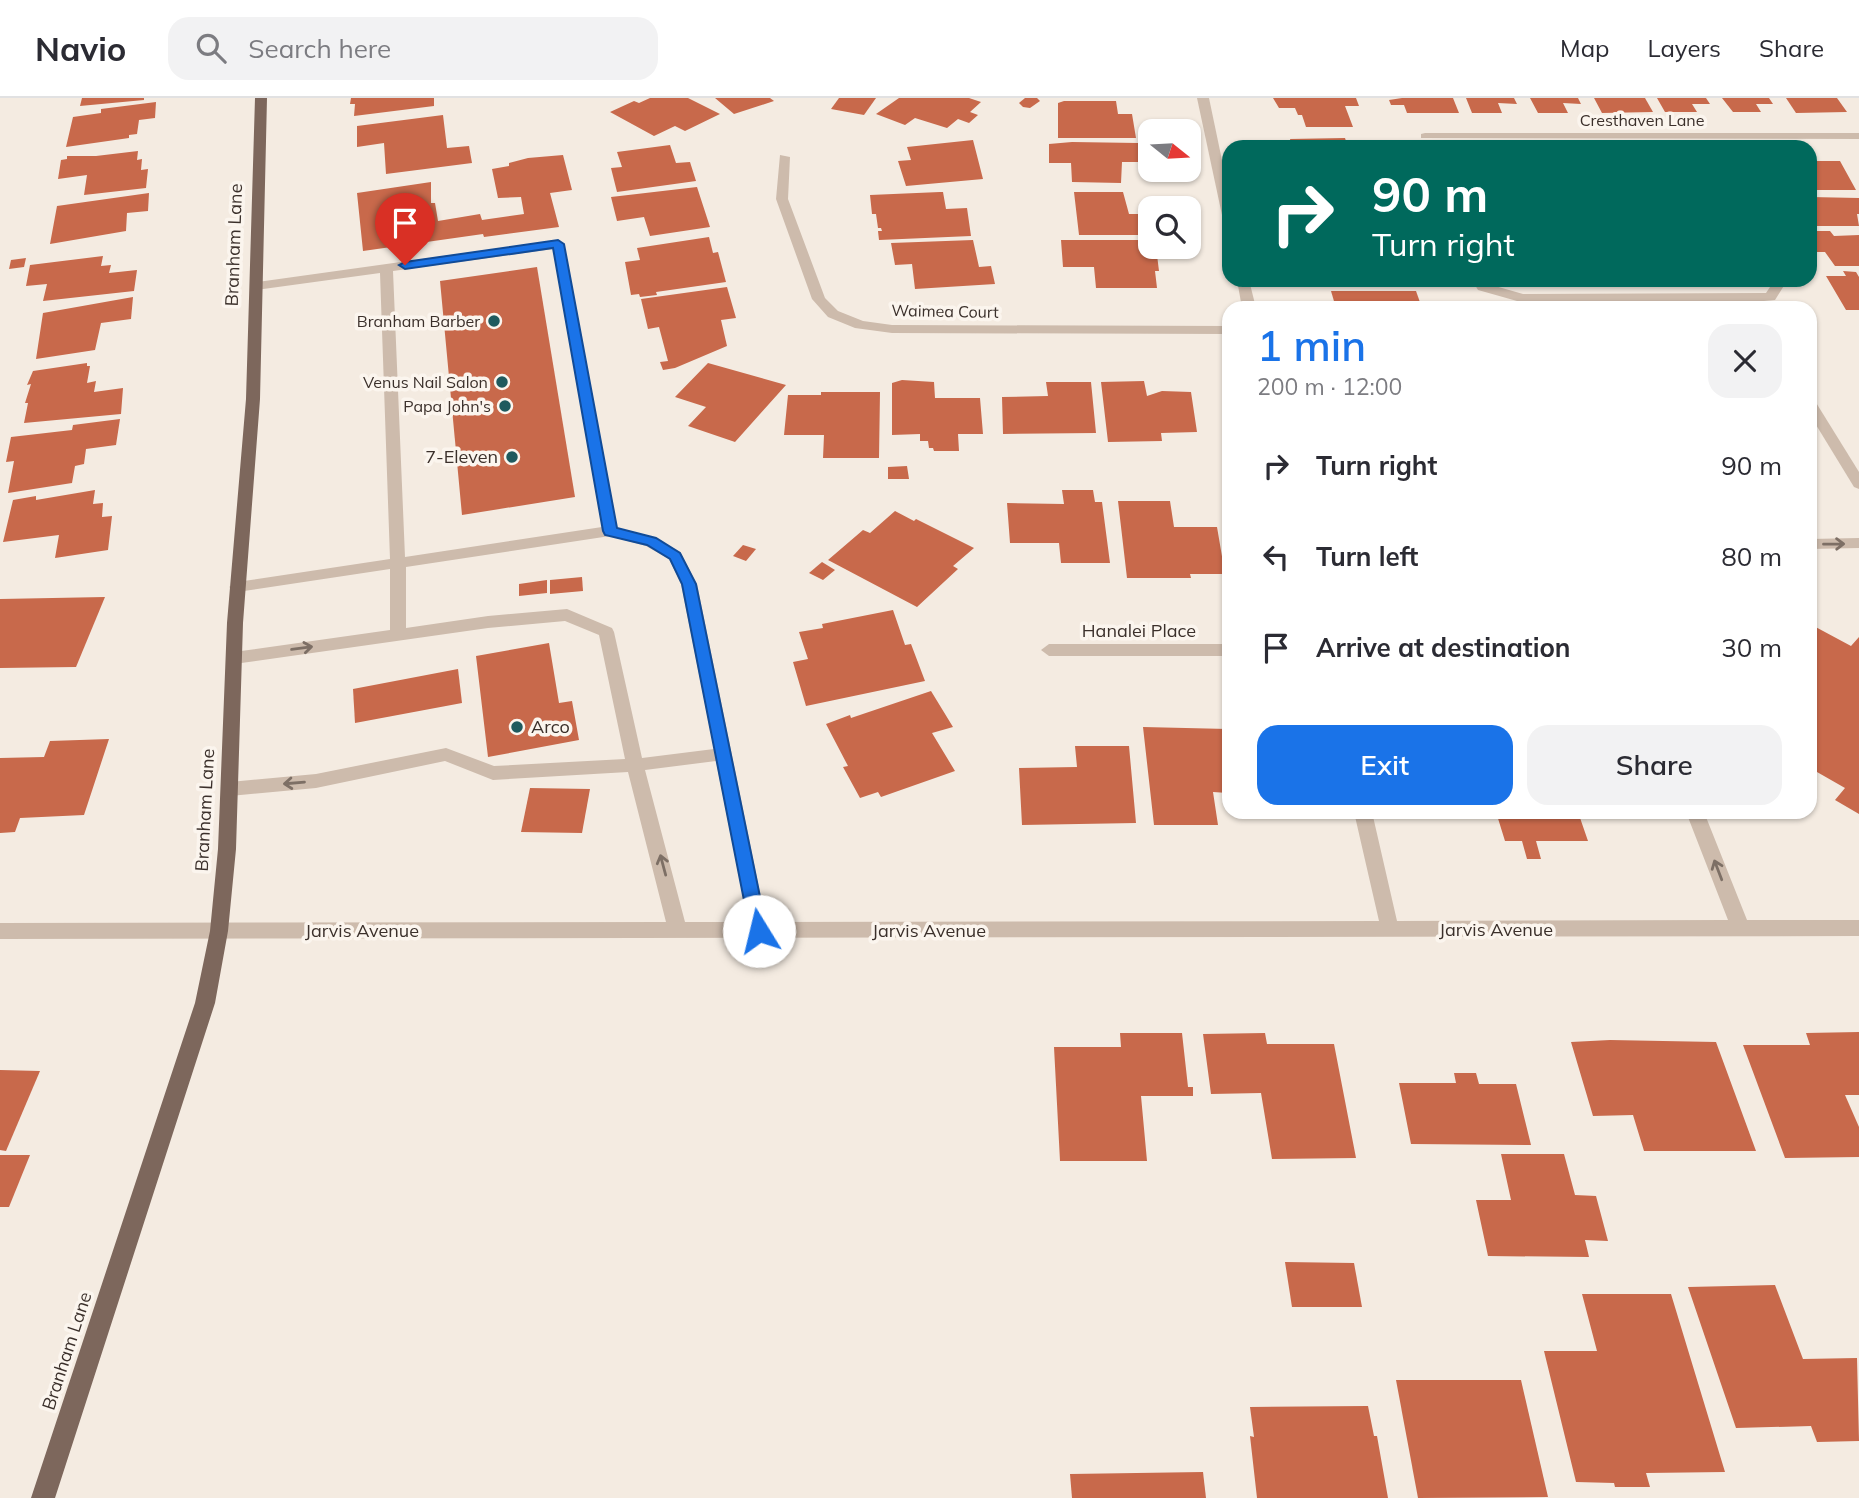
<!DOCTYPE html>
<meta charset="utf-8">
<style>
:root{--surface:#fff;--page:#f2f2f3;--text:#2b2b33;--muted:#7c7c81;--line:#e1e1e2;--accent:#1a73e8}
body{margin:0;font-family:Mulish,sans-serif;background:var(--page);color:var(--text);height:100vh;display:flex;flex-direction:column;font-size:26px;white-space:nowrap}
*{box-sizing:border-box;margin:0}
p{font-size:23px;color:var(--muted)}
.icon{flex:none;width:38px;height:38px;fill:none;stroke:currentColor;stroke-width:2;stroke-linecap:round;stroke-linejoin:round}
.map{position:relative;flex:1;overflow:hidden}
.sheet{position:absolute;left:1222px;top:203px;width:595px;height:518px;display:flex;flex-direction:column;background:var(--surface);border-radius:21px;box-shadow:0 2px 5px #0004}
.sheet>*{flex:none}
.guide{position:absolute;left:1222px;top:42px;width:595px;height:147px;border-radius:21px;box-shadow:0 2px 5px #0004;background:#00695c;color:#fff;overflow:hidden}
.needle{width:46px;rotate:108deg}
.tools{position:absolute;left:1138px;top:21px;display:grid;gap:14px}
.tools a{display:grid;place-items:center;width:63px;height:63px;border-radius:14px;background:var(--surface);box-shadow:0 2px 5px #0004;font-size:35px}
.pin{position:absolute;display:grid;place-items:center;width:60px;height:60px;color:#fff;margin:-72px -30px;border-radius:50% 50% 50% 0;rotate:-45deg;box-shadow:0 0 7px #0007}
.pin .icon{rotate:45deg}
.me{position:absolute;width:77px;margin:-38px;rotate:351deg;stroke-linejoin:round;filter:drop-shadow(0 0 5px #0008)}
.turn{display:flex;align-items:center;gap:24px;height:147px;padding:0 35px;font-size:32px}
.turn .icon{width:91px;height:91px;stroke-width:2.5}
.turn b{display:block;font-size:49px;line-height:60px}
.round{display:grid;place-items:center;flex:none;width:74px;height:74px;border-radius:21px;background:var(--page)}
.headline{display:flex;align-items:center;justify-content:space-between;height:119px;padding:0 35px}
h1{font-size:42px;font-weight:600;line-height:52px;color:var(--accent)}
.button{display:flex;gap:14px;margin-top:auto;padding:14px 35px}
.button a{flex:1;height:80px;border-radius:21px;background:var(--accent);color:#fff;font-size:28px;font-weight:600;line-height:80px;text-align:center}
.button a+a{background:var(--page);color:var(--text)}
ul{padding:0;list-style:none}
li{display:flex;align-items:center;gap:21px;height:91px;padding:0 35px}
li div{flex:1}
li b{display:block;font-size:26px}
li em{font-style:normal}
header{display:flex;align-items:center;gap:42px;box-sizing:border-box;height:98px;padding:0 35px;background:var(--surface);border-bottom:2px solid var(--line)}
header strong{font-size:33px}
nav{display:flex;gap:38px;margin-inline-start:auto;font-size:24px}
.search{width:490px;height:63px;background:var(--page);display:flex;align-items:center;gap:18px;box-sizing:border-box;padding:0 24px;border-radius:21px;color:var(--muted);font-size:26px}
.map>svg:first-child{display:block}
</style>
<header>
<strong>Navio</strong>
<div class="search"><svg class="icon" aria-label="search" viewBox="0 0 24 24"><circle cx="10" cy="10" r="6"/><path d="M15 15l6 6"/></svg>Search here</div>
<nav><a>Map</a><a>Layers</a><a>Share</a></nav>
</header>
<div class="map">
<svg width="1859" height="1400" viewBox="0 0 1859 1400">
<rect width="100%" height="100%" fill="#f4ebe1"/>
<!-- building -->
<g fill="#c8694b">
<path d="M82 0H144V2L80 8Z"/>
<path d="M351 0H434V8L354 18 355 6H350Z"/>
<path d="M650 0H688L720 16 685 33 675 28 654 38 610 14 634 3 639 5Z"/>
<path d="M715 0H770L774 3 734 16Z"/>
<path d="M839 0H876L864 17 831 11Z"/>
<path d="M899 0H969L981 4 970 14 978 17 969 25 958 21 947 30 915 20 905 27 876 16Z"/>
<path d="M1025 0H1037L1040 3 1030 10 1023 9 1019 5Z"/>
<path d="M1273 0H1356L1359 8H1345L1353 29H1306L1302 17H1298L1295 10H1279Z"/>
<path d="M1402 0H1453L1459 15H1407L1404 7H1391L1389 2Z"/>
<path d="M1466 0H1514L1517 6 1498 5 1502 15H1472Z"/>
<path d="M1530 0H1578L1581 6 1563 5 1568 15H1538Z"/>
<path d="M1594 0H1645L1653 14 1602 15Z"/>
<path d="M1657 0H1706L1710 6H1692L1697 14H1665Z"/>
<path d="M1722 0H1769L1773 6H1756L1761 14H1733Z"/>
<path d="M1786 0H1837L1847 14 1796 15Z"/>
<path d="M1064 3H1116L1118 16H1132L1136 40H1058V5Z"/>
<path d="M156 4 155 20 139 22 137 36 129 37V40L66 49 73 19 101 15V11Z"/>
<path d="M443 17 447 50 469 48 472 65 386 76 384 45 357 49V28Z"/>
<path d="M1345 40 1348 49H1292L1290 41Z"/>
<path d="M973 42 983 81 906 88 898 63 911 62 907 49Z"/>
<path d="M1072 44 1138 45 1140 64H1122L1121 85 1072 84 1071 65H1049V46Z"/>
<path d="M670 47 676 65 690 64 696 83 617 94 611 70 622 69 617 54Z"/>
<path d="M138 53 137 62 142 61 141 72 148 71 146 90 84 97 87 77 58 81 61 62 67 61V58H96Z"/>
<path d="M563 57 572 92 550 95 559 129 484 139 483 136 363 153 357 95 431 84V105H435L438 123 480 116 482 122 524 116 521 99 498 100 492 71 509 68V65L528 60Z"/>
<path d="M1810 63H1840L1856 92H1810V81H1812Z"/>
<path d="M697 89 710 129 650 138 644 119 617 123 611 99Z"/>
<path d="M940 94H943L946 111 967 110 971 138 879 142 878 133H882L881 130H878L876 116H872L870 97Z"/>
<path d="M1074 94H1123L1129 116H1148L1150 137H1079Z"/>
<path d="M149 95 148 113 127 115 126 133 50 146 57 108Z"/>
<path d="M1810 99 1859 100V116H1857L1859 128H1810Z"/>
<path d="M1815 133H1830L1834 138 1859 137V168H1835L1825 154H1815L1810 145V139L1817 138Z"/>
<path d="M709 139 713 155 718 154 726 184 656 194 657 197 640 199 639 196 631 197 625 164 640 162 637 150Z"/>
<path d="M973 142 979 169 991 168 995 186 915 191 912 166 895 167 891 145Z"/>
<path d="M1061 142H1150V149H1156L1159 173H1155L1157 190H1096L1094 169H1063Z"/>
<path d="M103 158 101 168 111 167 109 175 137 172 134 193 43 203 47 186 26 188 30 167Z"/>
<path d="M26 160 24 169 9 171 11 162Z"/>
<path d="M537 169 575 399 462 417 440 183Z"/>
<path d="M1843 173 1856 174 1859 179V212H1846L1826 178H1846Z"/>
<path d="M1327 182H1422L1423 188 1329 187Z"/>
<path d="M727 189 736 220 721 222 727 248 675 270 663 272 660 264 668 263 659 229 648 231 641 201Z"/>
<path d="M1331 193H1416L1422 210H1336Z"/>
<path d="M133 199 131 221 101 225 95 252 36 261 43 215Z"/>
<path d="M87 265V268H90L87 285 96 283 94 294 123 290 121 316 24 325 28 305H25L31 286 27 287 33 273Z"/>
<path d="M708 265 786 287 735 344 688 328 706 309 675 299Z"/>
<path d="M902 282 934 284 935 300H980L983 336H958L959 353H934L933 350H929L928 343H920V336L892 337V285Z"/>
<path d="M1144 283 1147 298 1162 293 1191 294 1197 334 1161 335 1162 343 1108 344 1101 284Z"/>
<path d="M1046 284H1091L1096 335 1003 336 1002 299 1048 298Z"/>
<path d="M821 294H880L879 360H823L824 337H784L788 297H821Z"/>
<path d="M120 321 116 347 86 351 84 366 75 368 72 385 8 395 14 363 6 364 11 339 72 332 73 327Z"/>
<path d="M907 368 909 381H888V369Z"/>
<path d="M95 392 93 406 103 405 102 419 112 418 108 452 55 460 59 437 3 444 13 402 36 398V402Z"/>
<path d="M1062 392H1093L1095 404H1102L1110 465H1061L1059 445H1010L1007 405 1064 406Z"/>
<path d="M1118 403H1170L1174 429H1217L1225 476H1190L1191 480H1127Z"/>
<path d="M895 413 914 423 916 421 974 450 953 468 958 471 917 509 828 462 863 432 870 435Z"/>
<path d="M743 447 756 451 746 463 733 458Z"/>
<path d="M822 464 835 472 823 482 809 475Z"/>
<path d="M582 479 583 493 550 496V482Z"/>
<path d="M547 482V495L519 498V486Z"/>
<path d="M105 499 76 569 0 570V501Z"/>
<path d="M893 512 905 547 911 546 925 583 806 608 793 564 808 561 799 534 823 530 822 526Z"/>
<path d="M1810 526 1851 548 1859 539V716L1835 702 1845 690 1817 674 1810 683Z"/>
<path d="M549 545 559 605 572 603 579 642 488 659 476 558Z"/>
<path d="M458 571 462 605 355 625 353 591Z"/>
<path d="M931 593 953 629 932 635 955 673 881 699 878 694 860 700 843 669 848 668 826 626 850 617 851 620Z"/>
<path d="M1143 629 1228 631V695L1213 694 1218 727H1154Z"/>
<path d="M109 641 84 717 20 720 15 734 0 735V660L44 659 50 643Z"/>
<path d="M1075 648H1129L1136 725 1022 727 1019 670 1077 669Z"/>
<path d="M530 690 590 691 582 735 521 734Z"/>
<path d="M1496 714H1578L1588 743H1536L1541 761H1527L1522 743H1505Z"/>
<path d="M1859 934V997H1845L1859 1029V1059L1785 1060 1743 947H1810L1806 935Z"/>
<path d="M1120 935H1182L1188 989H1193V998H1141L1147 1063H1060L1054 949H1121Z"/>
<path d="M1265 935 1267 946H1334L1356 1060 1272 1061 1261 995 1211 996 1203 936Z"/>
<path d="M1610 942 1716 944 1756 1053H1644L1633 1017 1593 1018 1571 944Z"/>
<path d="M0 972 40 973 6 1053 0 1052Z"/>
<path d="M1454 975H1476L1479 986H1516L1531 1047 1411 1046 1399 985H1456Z"/>
<path d="M1501 1056H1564L1575 1097 1596 1098 1608 1143 1585 1142 1589 1159 1488 1158 1476 1102H1511Z"/>
<path d="M0 1057H30L9 1109H0Z"/>
<path d="M1285 1164 1354 1165 1362 1209H1292Z"/>
<path d="M1775 1187 1803 1261 1857 1260 1859 1343 1817 1344 1811 1328 1736 1330 1688 1189Z"/>
<path d="M1582 1196H1671L1725 1374 1646 1375 1650 1389H1615L1614 1385 1576 1384 1544 1253H1597Z"/>
<path d="M1396 1282H1521L1548 1399 1418 1400Z"/>
<path d="M1368 1308 1374 1338H1377L1388 1400H1257L1250 1338 1254 1339 1250 1309Z"/>
<path d="M1203 1374 1206 1400H1072L1070 1376Z"/>
</g>
<g fill="none" stroke-linecap="round" stroke-linejoin="round">
<!-- minor -->
<g fill="#cdbbac" fill-rule="evenodd">
<path d="M1197 0H1209L1228 91V121L1222 117Z"/>
<path d="M1425 35H1859V41L1421 40V36Z"/>
<path d="M780 57 790 59 788 101 825 200 838 213 863 223 892 227 1228 228V236L892 235 855 230 828 219 812 201 776 101Z"/>
<path d="M558 142 564 146 617 430 656 440 680 454 697 486 766 824 1379 823 1354 714H1372L1397 823 1728 822 1686 714H1704L1747 822H1859V838L0 841V825L666 824 628 674 493 682 445 663 316 690 230 698 224 696 221 691 224 686 230 684 316 676 446 650 494 668 625 661 599 537 565 523 488 530 234 566 226 560 234 554 390 532V471L237 494 229 489 237 484 390 461 380 175 256 192 251 191V185ZM553 151 602 429 405 459 393 173ZM610 438 646 448 669 461 681 486 714 651 642 660 614 534 612 530 567 511 488 518 406 530V469ZM716 663 748 824H685L645 672Z"/>
<path d="M1237 182H1249L1256 210H1242Z"/>
<path d="M1472 182H1485L1488 186 1523 196 1766 195 1772 186 1770 182H1783L1785 186 1775 202 1753 204 1757 210H1743L1740 204H1530L1534 210H1520L1517 203 1478 192Z"/>
<path d="M1810 302 1815 303 1859 374V391L1854 389 1810 317Z"/>
<path d="M1859 440V450L1810 451V441Z"/>
<path d="M1049 546H1228V558H1049L1041 552Z"/>
</g>
<!-- major -->
<path fill="#7d675c" fill-rule="evenodd" d="M255 0H267L260 301 243 525 236 751 228 833 215 905 55 1400H31L195 905 210 833 218 751 227 525 246 301Z"/>
</g>
<!-- one-way arrows -->
<defs><path id="oneway-shaft" d="M-6 0H5M1.5-3L5.5 0L1.5 3" fill="none" stroke-width="1.6" stroke-linecap="round" stroke-linejoin="round" transform="scale(1.75)"/></defs>
<g stroke="#7d6f65">
<use href="#oneway-shaft" transform="translate(1834 446) rotate(-1)"/>
<use href="#oneway-shaft" transform="translate(302 550) rotate(-8)"/>
<use href="#oneway-shaft" transform="translate(294 685) rotate(175)"/>
<use href="#oneway-shaft" transform="translate(663 767) rotate(-105)"/>
<use href="#oneway-shaft" transform="translate(1718 772) rotate(-111)"/>
</g>
<!-- route -->
<path fill="#1a73e8" stroke="#114b97" stroke-width="2" d="M558 142 564 146 617 430 656 440 680 455 696 486 767 833 765 838H753L750 833 682 486 670 461 647 447 605 437 603 433 553 150 405 171 399 167 405 164Z"/>
<!-- markers -->
<g fill="#1f5a5e" stroke="#fbf5ee" stroke-width="2.5">
<circle cx="494" cy="223" r="7"/>
<circle cx="502" cy="284" r="7"/>
<circle cx="505" cy="308" r="7"/>
<circle cx="512" cy="359" r="7"/>
<circle cx="517" cy="629" r="7"/>
</g>
<g text-anchor="middle" stroke-width="7" stroke-linejoin="round" paint-order="stroke">
<!-- far-street labels -->
<g font-size="16" fill="#3b302b" stroke="#fbf5ee">
<text x="1642" y="28">Cresthaven Lane</text>
<text transform="translate(945 213) rotate(1)" y="6">Waimea Court</text>
</g>
<!-- far-poi labels -->
<g font-size="16" fill="#3b302b" stroke="#fbf5ee" text-anchor="end">
<text x="480" y="229">Branham Barber</text>
<text x="488" y="290">Venus Nail Salon</text>
<text x="491" y="314">Papa John's</text>
</g>
<!-- street labels -->
<g font-size="18" fill="#3b302b" stroke="#fbf5ee">
<text transform="translate(234 147) rotate(-88)" y="6">Branham Lane</text>
<text x="1139" y="539">Hanalei Place</text>
<text transform="translate(205 712) rotate(-87)" y="6">Branham Lane</text>
<text x="1496" y="838">Jarvis Avenue</text>
<text x="362" y="839">Jarvis Avenue</text>
<text x="929" y="839">Jarvis Avenue</text>
<text transform="translate(67 1253) rotate(-72)" y="6">Branham Lane</text>
</g>
<!-- poi labels -->
<g font-size="18" fill="#3b302b" stroke="#fbf5ee" text-anchor="end">
<text x="498" y="365">7-Eleven</text>
<text x="531" y="635" text-anchor="start">Arco</text>
</g>
</g>
</svg>
<div class="tools">
<a><svg class="needle" viewBox="-14 -14 28 28"><path d="M0-13l5 13h-10z" fill="#e53935"/><path d="M0 13l5-13h-10z" fill="#7c7c81"/></svg></a>
<a><svg class="icon" aria-label="search" viewBox="0 0 24 24"><circle cx="10" cy="10" r="6"/><path d="M15 15l6 6"/></svg></a>
</div>
<div class="pin" style="left:405px;top:167px;background:#d93025"><svg class="icon" aria-label="arrive" viewBox="0 0 24 24"><path d="M6 21V4h12l-3 4 3 4H6"/></svg></div>
<svg class="me" style="left:759px;top:833px" viewBox="-20 -20 40 40"><circle r="19" fill="#fff"/><path d="M0-13L10 11 0 6-10 11z" fill="#1a73e8"/></svg>
<div class="guide">
<div class="turn"><svg class="icon" aria-label="right" viewBox="0 0 24 24"><path d="M7 20v-9h11M14 6l5 5-5 5"/></svg><div><b>90 m</b>Turn right</div></div>
</div>
<section class="sheet">
<div class="headline"><div><h1>1 min</h1><p>200 m · 12:00</p></div><a class="round"><svg class="icon" aria-label="close" viewBox="0 0 24 24"><path d="M6 6l12 12M18 6L6 18"/></svg></a></div>
<ul>
<li><svg class="icon" aria-label="right" viewBox="0 0 24 24"><path d="M7 20v-9h11M14 6l5 5-5 5"/></svg><div><b>Turn right</b></div><em>90 m</em></li>
<li><svg class="icon" aria-label="left" viewBox="0 0 24 24"><path d="M17 20v-9H6M10 6l-5 5 5 5"/></svg><div><b>Turn left</b></div><em>80 m</em></li>
<li><svg class="icon" aria-label="arrive" viewBox="0 0 24 24"><path d="M6 21V4h12l-3 4 3 4H6"/></svg><div><b>Arrive at destination</b></div><em>30 m</em></li>
</ul>
<div class="button"><a>Exit</a><a>Share</a></div>
</section>
</div>
